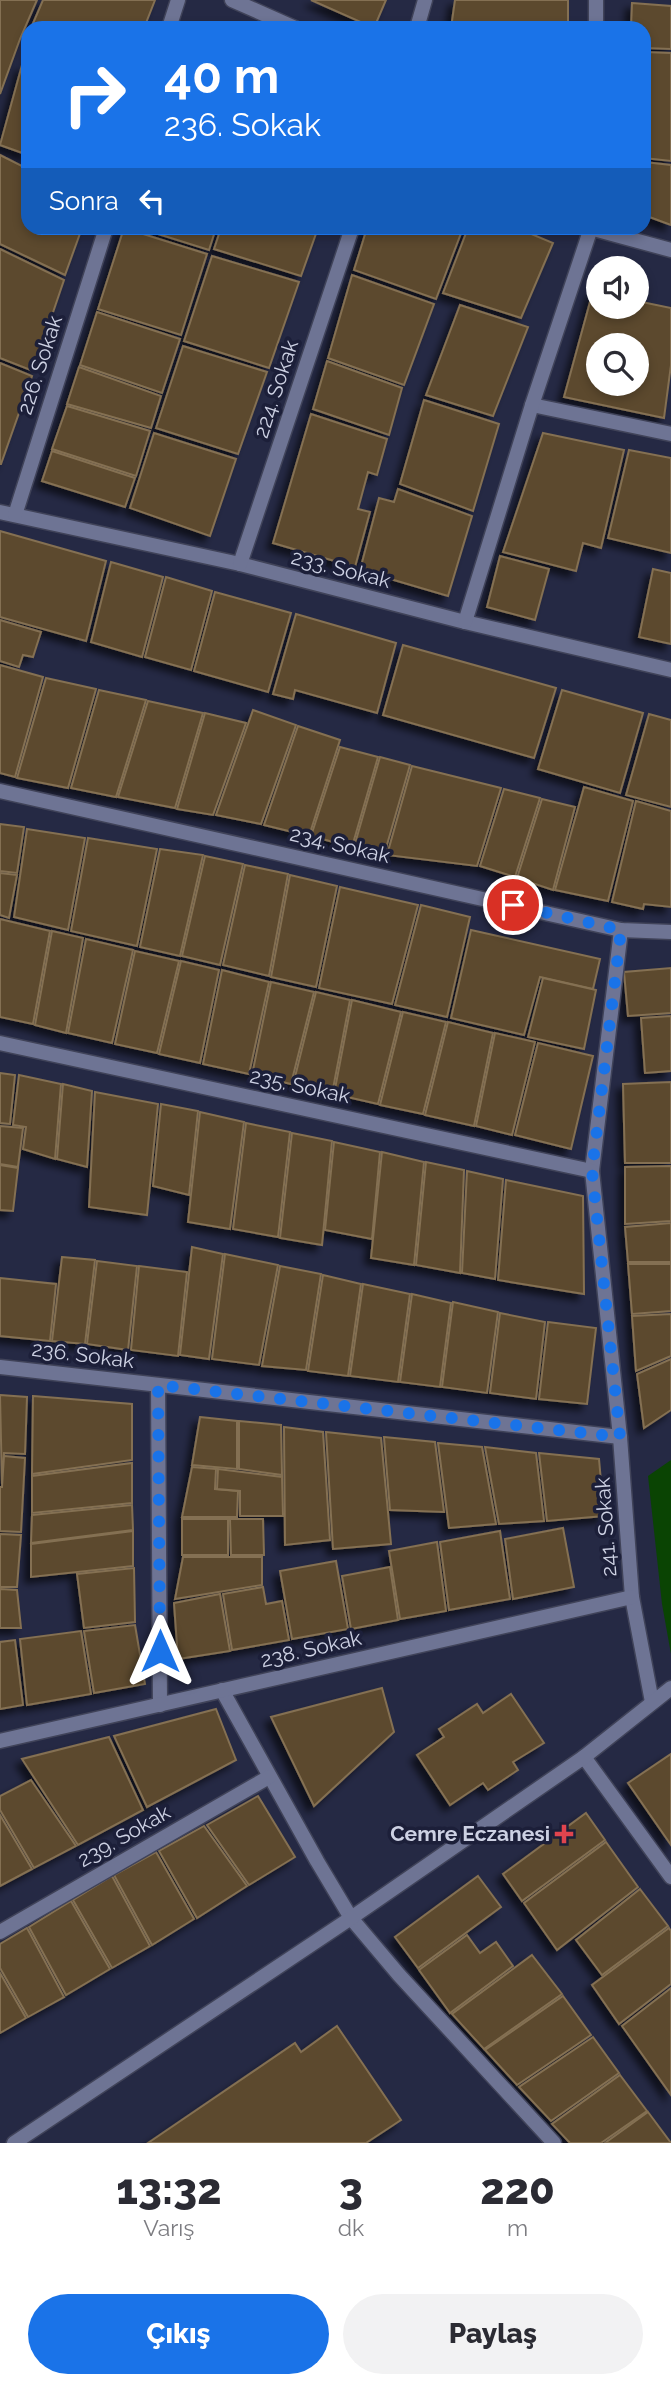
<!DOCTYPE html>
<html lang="tr">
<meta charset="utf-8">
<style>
:root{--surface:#fff;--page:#f2f2f3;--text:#2b2b33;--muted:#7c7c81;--accent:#1a73e8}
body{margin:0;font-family:Raleway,sans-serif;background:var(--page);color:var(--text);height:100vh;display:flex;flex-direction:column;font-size:26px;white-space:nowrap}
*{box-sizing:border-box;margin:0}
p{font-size:23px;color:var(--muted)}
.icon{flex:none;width:38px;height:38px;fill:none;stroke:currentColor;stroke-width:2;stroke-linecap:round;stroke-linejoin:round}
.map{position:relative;height:2143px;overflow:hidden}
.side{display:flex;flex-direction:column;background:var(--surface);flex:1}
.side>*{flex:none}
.hud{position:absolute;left:21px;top:21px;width:630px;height:214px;border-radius:21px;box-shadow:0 4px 10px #0003;background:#1a73e8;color:#fff;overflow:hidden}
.tools{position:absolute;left:586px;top:256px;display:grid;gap:14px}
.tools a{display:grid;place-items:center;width:63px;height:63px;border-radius:50%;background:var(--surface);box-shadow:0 4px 10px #0003;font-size:35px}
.pin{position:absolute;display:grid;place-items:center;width:60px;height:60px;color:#fff;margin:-30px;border:4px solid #fff;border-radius:50%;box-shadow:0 2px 7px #0007}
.me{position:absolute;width:77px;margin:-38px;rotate:0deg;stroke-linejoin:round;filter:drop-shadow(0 0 5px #0008)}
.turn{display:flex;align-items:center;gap:24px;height:147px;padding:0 28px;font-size:32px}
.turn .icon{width:91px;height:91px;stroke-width:2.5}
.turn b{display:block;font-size:49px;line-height:60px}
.then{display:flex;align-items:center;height:66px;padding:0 28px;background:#0003;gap:14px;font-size:26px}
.eta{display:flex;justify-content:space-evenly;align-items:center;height:119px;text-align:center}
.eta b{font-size:42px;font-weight:800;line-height:49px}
.cta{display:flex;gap:14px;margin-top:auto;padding:14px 28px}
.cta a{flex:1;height:80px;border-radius:42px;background:var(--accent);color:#fff;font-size:28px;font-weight:800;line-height:80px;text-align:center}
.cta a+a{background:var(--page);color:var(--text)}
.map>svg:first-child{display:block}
</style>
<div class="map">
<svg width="671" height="2143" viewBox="0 0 671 2143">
<defs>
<filter id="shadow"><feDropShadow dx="-6" dy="6" stdDeviation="3.5" flood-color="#0009"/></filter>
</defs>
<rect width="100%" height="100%" fill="#252944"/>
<!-- green -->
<path fill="#0a4403" d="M671 1460V1654L662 1604 648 1476Z"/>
<!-- building -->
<g fill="#5c492d" stroke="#847052" stroke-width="2" fill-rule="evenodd" filter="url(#shadow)">
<path d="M0 0H37L20 39 0 94Z"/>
<path d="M43 0H155L144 28H31Z"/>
<path d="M311 0H386L374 28Z"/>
<path d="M455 0H568V28H451Z"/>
<path d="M632 3 671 6V49L644 48V28H631Z"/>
<path d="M644 52 671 53V161L644 158Z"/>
<path d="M22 65 28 67V155L0 145Z"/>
<path d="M0 155 28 169V228H82L65 275 0 244Z"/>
<path d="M644 162 671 165V225L644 215Z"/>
<path d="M124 228 207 254 181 335 98 309Z"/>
<path d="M139 228H216L209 250Z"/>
<path d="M221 228H318L301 276 214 249Z"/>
<path d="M367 228H463L436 299 354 270Z"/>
<path d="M468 228H517L553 243 521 318 443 293Z"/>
<path d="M0 249 64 280 33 371 0 358Z"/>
<path d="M212 256 299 282 269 368 184 341Z"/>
<path d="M352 275 434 304 404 385 328 358Z"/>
<path d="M593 291 598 292V306H637V301L671 308V365L664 418 564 397ZM598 345H637V383H598Z"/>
<path d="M460 305 528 327 493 416 426 395Z"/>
<path d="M97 312 180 339 162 393 80 365Z"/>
<path d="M183 346 267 372 238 454 156 428Z"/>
<path d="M327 361 402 388 389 435 313 409Z"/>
<path d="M0 363 32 376 1 464H0Z"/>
<path d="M79 367 161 396 151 428 67 404Z"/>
<path d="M424 400 499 424 473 511 400 484Z"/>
<path d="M67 406 150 431 136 476 52 449Z"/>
<path d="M311 414 387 439 377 475 368 472 358 509 370 512 355 567 273 543Z"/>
<path d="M154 433 236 459 210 536 130 508Z"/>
<path d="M543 433 624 450 601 548 583 543 576 571 503 552Z"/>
<path d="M629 450 671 458V553L608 538Z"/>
<path d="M52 451 135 478 125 507 42 481Z"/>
<path d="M398 489 472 516 448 596 360 570 379 498 394 502Z"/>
<path d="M0 531 106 561 86 641 0 617Z"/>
<path d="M500 556 549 569 535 620 487 607Z"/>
<path d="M111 562 163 577 142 657 91 642Z"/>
<path d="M653 569 671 573V644L639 637Z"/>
<path d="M166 577 212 591 191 670 145 657Z"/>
<path d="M215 592 291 613 268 692 194 671Z"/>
<path d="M296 614 396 643 377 713 295 690 293 699 273 694Z"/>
<path d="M0 620 41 632 33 657 23 655 19 667 0 661Z"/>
<path d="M403 645 556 688 534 758 383 715Z"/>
<path d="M0 665 43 677 15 777 0 773Z"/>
<path d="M46 678 96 689 68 788 17 778Z"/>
<path d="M99 690 146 700 116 797 71 788Z"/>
<path d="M562 690 643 713 620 793 538 769Z"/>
<path d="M148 701 203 713 175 808 118 797Z"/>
<path d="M253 710 296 725 261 824 216 815Z"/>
<path d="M205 713 246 723 213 815 177 809Z"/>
<path d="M649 714 671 720V807L626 795Z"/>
<path d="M298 726 340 740 309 836 264 825Z"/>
<path d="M340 747 378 757 352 847 311 836Z"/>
<path d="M380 757 410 765 384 855 354 847Z"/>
<path d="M412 766 501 788 477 866 387 855Z"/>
<path d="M584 787 633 801 608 901 555 890Z"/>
<path d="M504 789 540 798 515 877 480 866Z"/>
<path d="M542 799 575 807 553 890 517 878Z"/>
<path d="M636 801 671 811V907L644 904 643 909 612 902Z"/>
<path d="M0 824 24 827 17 873 0 871Z"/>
<path d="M27 829 85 838 68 930 14 917Z"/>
<path d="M88 838 157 849 137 946 71 931Z"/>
<path d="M160 849 203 855 180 956 140 947Z"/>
<path d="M205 856 243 864 220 965 182 956Z"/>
<path d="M245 865 288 874 269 976 223 965Z"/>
<path d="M0 873 17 875 9 918 0 915Z"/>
<path d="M290 875 337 886 316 987 271 977Z"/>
<path d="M340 887 418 905 392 1004 319 988Z"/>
<path d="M421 905 470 917 447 1017 395 1005Z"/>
<path d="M0 919 50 931 33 1024 0 1017Z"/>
<path d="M471 930 600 959 593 989 540 977 524 1035 451 1018Z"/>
<path d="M52 931 83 938 66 1033 35 1025Z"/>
<path d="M86 939 133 950 112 1043 68 1033Z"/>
<path d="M135 951 179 961 157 1053 115 1044Z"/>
<path d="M181 961 219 970 200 1063 159 1054Z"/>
<path d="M671 968V1013L628 1016 624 972Z"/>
<path d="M222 970 269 982 249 1074 203 1064Z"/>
<path d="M543 978 596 990 584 1049 528 1037Z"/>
<path d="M271 982 314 992 291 1084 252 1075Z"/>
<path d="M316 992 350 1000 332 1094 293 1085Z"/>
<path d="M352 1000 401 1012 378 1104 334 1094Z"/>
<path d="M403 1012 446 1022 423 1114 380 1105Z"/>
<path d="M671 1016V1071L645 1073 641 1018Z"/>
<path d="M448 1022 493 1033 474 1126 425 1115Z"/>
<path d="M495 1033 535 1042 512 1135 476 1126Z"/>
<path d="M538 1043 593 1056 571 1149 515 1135Z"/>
<path d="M0 1073 15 1075 10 1124 0 1123Z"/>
<path d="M19 1075 61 1084 55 1159 23 1149 26 1127 13 1125Z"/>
<path d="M671 1082V1163H625L623 1084Z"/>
<path d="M63 1084 92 1091 87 1167 57 1159Z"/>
<path d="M95 1092 158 1104 147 1215 89 1207Z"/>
<path d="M161 1104 198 1111 189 1195 153 1186Z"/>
<path d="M200 1112 244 1122 230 1229 188 1222Z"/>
<path d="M246 1123 290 1132 278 1237 233 1229Z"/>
<path d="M0 1126 23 1128 18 1167 0 1164Z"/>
<path d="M292 1133 332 1141 322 1245 280 1238Z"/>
<path d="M334 1142 380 1152 372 1239 325 1230Z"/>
<path d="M382 1152 424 1162 414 1265 371 1258Z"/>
<path d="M426 1162 464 1170 460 1273 416 1265Z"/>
<path d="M0 1165 18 1168 13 1211 0 1210Z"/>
<path d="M671 1166V1221L625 1224V1167Z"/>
<path d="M467 1171 503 1179 495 1279 462 1273Z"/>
<path d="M506 1180 583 1196 584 1294 498 1280Z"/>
<path d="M671 1223V1262H628L625 1227Z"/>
<path d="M192 1247 223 1254 209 1359 180 1355Z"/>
<path d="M225 1254 278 1265 259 1365 212 1359Z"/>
<path d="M62 1257 95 1260 85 1344 52 1341Z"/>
<path d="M97 1261 137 1266 128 1350 87 1344Z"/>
<path d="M628 1264H671V1311L632 1314Z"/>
<path d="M139 1266 187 1272 178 1356 131 1350Z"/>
<path d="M280 1266 321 1274 306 1370 262 1366Z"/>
<path d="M323 1275 361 1284 348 1376 308 1371Z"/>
<path d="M0 1278 56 1284 50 1341 0 1336Z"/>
<path d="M363 1284 410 1294 398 1382 350 1376Z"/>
<path d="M412 1294 451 1303 440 1387 400 1382Z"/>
<path d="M453 1302 498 1312 487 1393 442 1387Z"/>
<path d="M500 1313 545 1322 536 1399 490 1393Z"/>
<path d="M671 1314V1356L636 1371 632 1316Z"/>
<path d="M548 1322 596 1328 587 1404 539 1399Z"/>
<path d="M671 1359V1410L644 1428 637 1374Z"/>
<path d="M0 1395 27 1397 25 1454 4 1453 2 1484Z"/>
<path d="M33 1396 132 1404V1460L32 1474Z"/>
<path d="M200 1417 237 1421V1469L192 1465Z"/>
<path d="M239 1421 281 1425 282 1475 239 1469Z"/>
<path d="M284 1427 323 1432 330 1540 285 1545Z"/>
<path d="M326 1432 381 1438 391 1544 333 1549Z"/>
<path d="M384 1437 435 1442 444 1512 390 1510Z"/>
<path d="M438 1443 482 1447 496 1524 449 1528Z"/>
<path d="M485 1447 536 1453 544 1521 499 1524Z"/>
<path d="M539 1453 599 1459 604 1516 547 1521Z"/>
<path d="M4 1456 25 1458 21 1532 0 1531V1487H2Z"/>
<path d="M132 1463V1503L32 1513V1476Z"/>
<path d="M192 1467 216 1469 215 1489 238 1491 237 1517H182Z"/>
<path d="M218 1469 282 1477 283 1516H240V1491L217 1489Z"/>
<path d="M132 1505 133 1530 31 1543 32 1515Z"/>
<rect x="182" y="1519" width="46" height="36"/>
<path d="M230 1519H263L264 1555H231Z"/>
<path d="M563 1528 574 1587 513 1599 505 1539Z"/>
<path d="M133 1531V1566L31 1577V1544Z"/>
<path d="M500 1531 510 1599 449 1610 440 1542Z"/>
<path d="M0 1534 21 1535 17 1587H0Z"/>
<path d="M437 1542 446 1611 400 1619 389 1551Z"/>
<path d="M183 1557H262V1585L175 1599Z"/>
<path d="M336 1561 348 1629 292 1639 280 1571Z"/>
<path d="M390 1567 398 1620 351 1629 342 1576Z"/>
<path d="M134 1568 135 1622 84 1628 77 1574Z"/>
<path d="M263 1587 266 1604 282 1601 289 1640 232 1650 223 1594Z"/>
<path d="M0 1589 17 1590 21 1628H0Z"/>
<path d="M220 1594 230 1651 178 1659 174 1603Z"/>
<path d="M135 1625 145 1684 94 1693 84 1631Z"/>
<path d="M81 1631 91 1694 27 1705 20 1639Z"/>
<path d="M15 1640 23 1705 0 1709V1642Z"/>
<path d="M382 1688 394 1732 314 1806 271 1717Z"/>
<path d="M511 1694 544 1743 513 1762 518 1770 488 1790 483 1783 450 1805 417 1755 444 1737 439 1729 477 1704 483 1713Z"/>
<path d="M216 1709 236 1760 147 1807 114 1736Z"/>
<path d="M109 1737 143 1810 78 1845 22 1759Z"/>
<path d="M671 1754V1845L628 1783Z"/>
<path d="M31 1780 76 1846 34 1868 0 1810V1796Z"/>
<path d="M258 1796 295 1857 249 1885 207 1825Z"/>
<path d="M586 1813 605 1840 522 1901 503 1874Z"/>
<path d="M0 1815 32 1869 0 1886Z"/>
<path d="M204 1826 247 1886 197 1918 159 1851Z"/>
<path d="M606 1842 638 1887 557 1950 524 1903Z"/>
<path d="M156 1852 194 1919 152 1945 114 1875Z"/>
<path d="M112 1876 150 1946 112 1968 73 1900Z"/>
<path d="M478 1876 501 1907 418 1968 395 1937Z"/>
<path d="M640 1889 668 1926 602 1975 576 1940Z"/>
<path d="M71 1901 110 1969 66 1995 29 1927Z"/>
<path d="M27 1928 64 1997 28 2017 0 1968V1944Z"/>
<path d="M669 1928 671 1931V1984L619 2024 592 1985Z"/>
<path d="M467 1935 480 1953 496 1942 513 1966 450 2013 419 1970Z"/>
<path d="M532 1955 562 1994 484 2049 452 2014Z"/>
<path d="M0 1973 26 2018 0 2033Z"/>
<path d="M671 1988V2095L622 2026Z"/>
<path d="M563 1996 591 2035 517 2085 485 2050Z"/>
<path d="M337 2026 401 2120 366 2143H148L295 2043 301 2052Z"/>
<path d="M593 2037 619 2073 551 2121 519 2087Z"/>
<path d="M620 2075 647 2111 601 2143H570L552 2124Z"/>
<path d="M648 2112 671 2143H605Z"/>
</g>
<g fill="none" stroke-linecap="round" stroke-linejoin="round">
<!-- minor casing -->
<g stroke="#404359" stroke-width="17">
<g id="minor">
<path d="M232 0 295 28"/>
<path d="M169 28 178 0"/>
<path d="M417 28 425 0"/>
<path d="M596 28V0"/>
<path d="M590 228 671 250"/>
<path d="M532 405 671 434"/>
<path d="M0 512 240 564 465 622 671 670"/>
<path d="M15 515 106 228"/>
<path d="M240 564 352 228"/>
<path d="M465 622 532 405 591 228"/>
<path d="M0 791 621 930 671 932"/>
<path d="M621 930 592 1171 620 1437 632 1597 652 1702"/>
<path d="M0 1043 592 1171"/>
<path d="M0 1367 620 1437"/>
<path d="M158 1385 160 1705"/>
<path d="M222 1690 317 1861 351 1918 399 1975 554 2143"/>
<path d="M0 1741 632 1597"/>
<path d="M584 1757 671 1877"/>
<path d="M0 1932 269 1777"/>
<path d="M14 2143 351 1918 584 1757 671 1688"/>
</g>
</g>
<!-- minor -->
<use href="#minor" stroke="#6e7494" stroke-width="14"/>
</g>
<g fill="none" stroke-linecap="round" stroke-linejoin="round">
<!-- route -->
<path stroke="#1a73e8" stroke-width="12" stroke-dasharray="0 21.6" d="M160 1651 158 1385 620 1437 592 1171 621 930 513 905"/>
</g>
<!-- markers -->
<path fill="#e0444e" stroke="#1c1f39" stroke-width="2.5" d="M560.5 1823.5h7v7h7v7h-7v7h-7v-7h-7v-7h7z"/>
<g text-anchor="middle" stroke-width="7" stroke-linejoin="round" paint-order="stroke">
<!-- street labels -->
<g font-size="21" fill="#cdd1e3" stroke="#1c1f39">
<text transform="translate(40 365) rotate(-72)" y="7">226. Sokak</text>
<text transform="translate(276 389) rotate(-72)" y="7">224. Sokak</text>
<text transform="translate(341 569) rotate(14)" y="7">233. Sokak</text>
<text transform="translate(340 845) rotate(13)" y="7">234. Sokak</text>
<text transform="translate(300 1086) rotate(12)" y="7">235. Sokak</text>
<text transform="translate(83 1355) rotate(7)" y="7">236. Sokak</text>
<text transform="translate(606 1527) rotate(-94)" y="7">241. Sokak</text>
<text transform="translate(311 1649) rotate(-13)" y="7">238. Sokak</text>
<text transform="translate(124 1836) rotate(-30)" y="7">239. Sokak</text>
</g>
<!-- poi labels -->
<g font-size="21" font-weight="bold" fill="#cdd1e3" stroke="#1c1f39" text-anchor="end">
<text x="550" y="1841">Cemre Eczanesi</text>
</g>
</g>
</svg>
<div class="tools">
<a><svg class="icon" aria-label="sound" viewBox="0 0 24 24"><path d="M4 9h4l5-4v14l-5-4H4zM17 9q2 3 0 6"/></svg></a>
<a><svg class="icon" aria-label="search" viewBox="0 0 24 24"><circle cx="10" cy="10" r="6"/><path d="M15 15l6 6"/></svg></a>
</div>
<div class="pin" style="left:513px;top:905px;background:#d93025"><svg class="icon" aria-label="arrive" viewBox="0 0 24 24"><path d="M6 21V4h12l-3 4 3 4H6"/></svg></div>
<svg class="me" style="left:160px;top:1651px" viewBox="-20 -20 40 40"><path d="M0-17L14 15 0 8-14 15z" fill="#1a73e8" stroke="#fff" stroke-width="4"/></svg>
<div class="hud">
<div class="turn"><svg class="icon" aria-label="right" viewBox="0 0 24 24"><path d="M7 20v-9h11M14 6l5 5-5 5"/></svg><div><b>40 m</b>236. Sokak</div></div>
<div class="then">Sonra<svg class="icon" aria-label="left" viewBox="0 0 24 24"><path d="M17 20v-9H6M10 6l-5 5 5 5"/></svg></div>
</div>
</div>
<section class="side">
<div class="eta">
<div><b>13:32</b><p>Varış</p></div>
<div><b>3</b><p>dk</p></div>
<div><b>220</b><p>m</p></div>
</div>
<div class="cta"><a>Çıkış</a><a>Paylaş</a></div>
</section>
